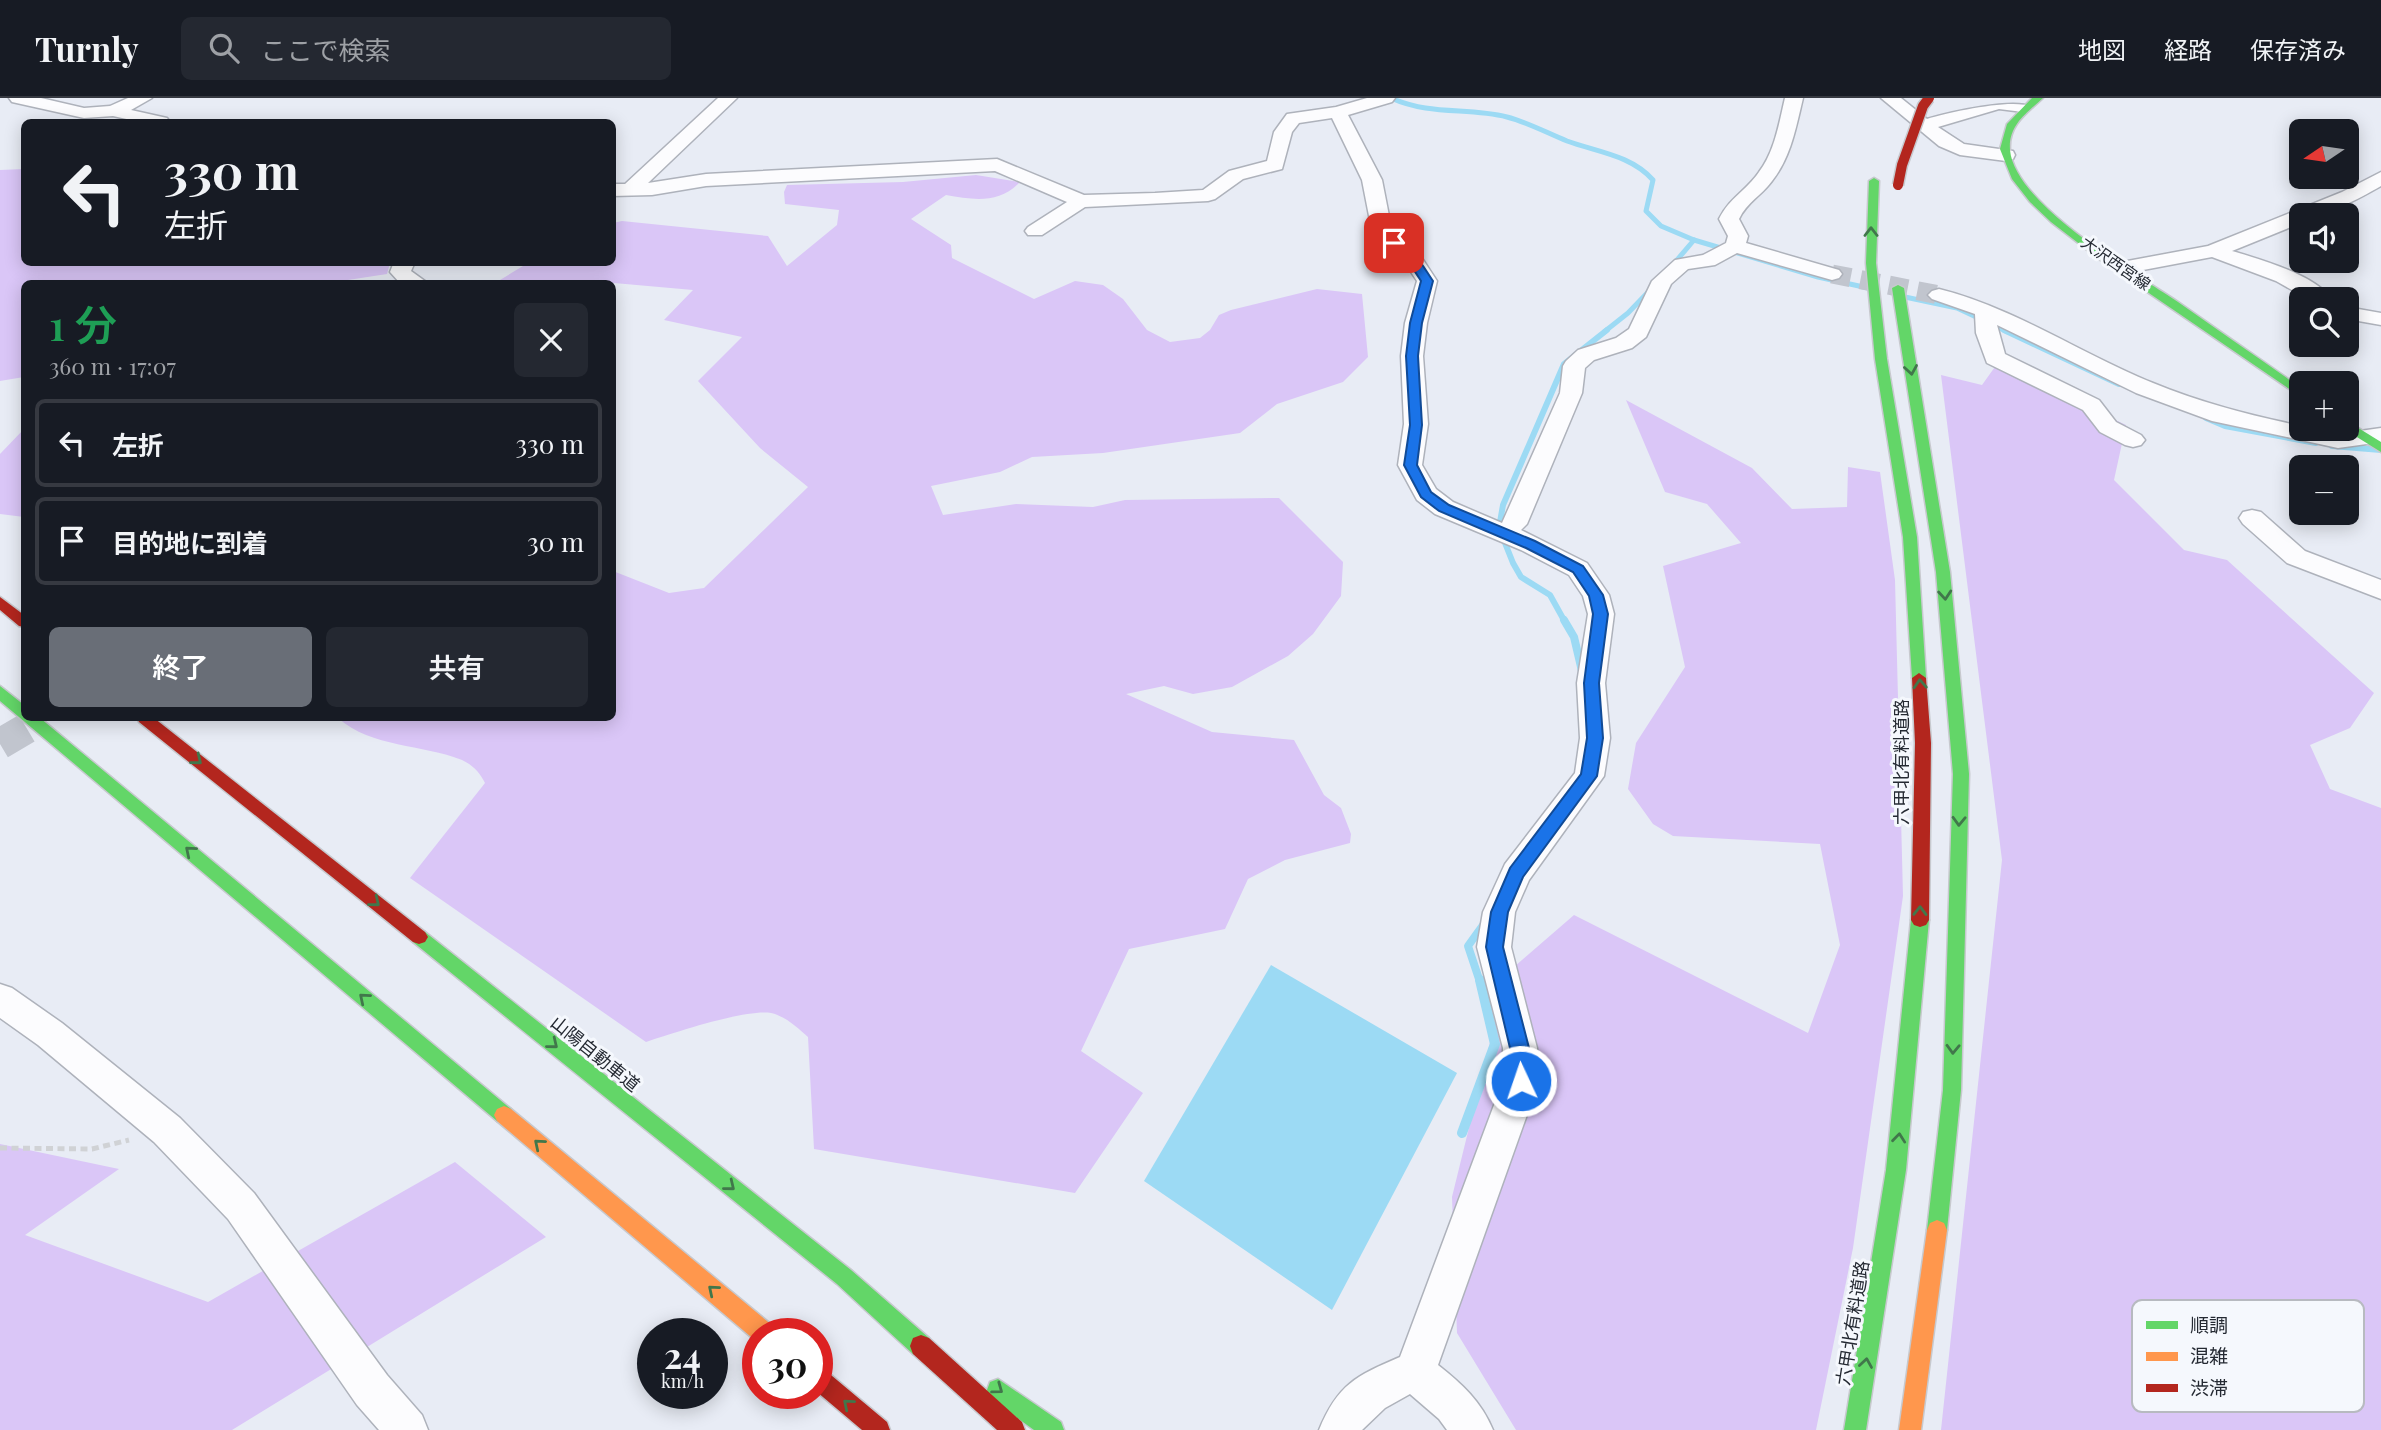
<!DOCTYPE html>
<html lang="ja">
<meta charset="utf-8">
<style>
:root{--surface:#171b24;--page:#242831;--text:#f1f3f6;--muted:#9ea1a6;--line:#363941;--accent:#696e77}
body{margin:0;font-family:"Playfair Display","Noto Sans JP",serif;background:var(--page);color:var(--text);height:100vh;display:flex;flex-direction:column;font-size:26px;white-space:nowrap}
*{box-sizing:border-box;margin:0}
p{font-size:23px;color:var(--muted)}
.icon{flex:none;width:38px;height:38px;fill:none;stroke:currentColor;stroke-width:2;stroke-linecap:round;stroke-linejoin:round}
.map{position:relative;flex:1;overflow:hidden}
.side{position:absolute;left:21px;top:182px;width:595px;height:441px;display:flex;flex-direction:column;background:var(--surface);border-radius:10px;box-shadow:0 4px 18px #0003}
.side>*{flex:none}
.guide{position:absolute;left:21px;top:21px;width:595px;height:147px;border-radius:10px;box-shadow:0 4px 18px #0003;background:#171b24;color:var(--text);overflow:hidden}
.needle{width:46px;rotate:257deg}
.buttons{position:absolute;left:2289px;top:21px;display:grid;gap:14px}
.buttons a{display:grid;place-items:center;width:70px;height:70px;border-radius:10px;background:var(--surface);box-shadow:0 4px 18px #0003;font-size:35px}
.speed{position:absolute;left:637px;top:1220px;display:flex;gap:14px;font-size:35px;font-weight:700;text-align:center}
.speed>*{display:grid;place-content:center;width:91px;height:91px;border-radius:50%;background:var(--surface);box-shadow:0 4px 18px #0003;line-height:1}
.speed small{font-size:18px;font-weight:400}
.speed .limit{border:10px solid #d22;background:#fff;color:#111}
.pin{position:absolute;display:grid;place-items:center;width:60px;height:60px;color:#fff;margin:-30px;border-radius:14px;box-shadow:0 4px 10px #0006}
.me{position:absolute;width:77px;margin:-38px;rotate:357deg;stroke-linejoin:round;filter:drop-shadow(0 0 5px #0008)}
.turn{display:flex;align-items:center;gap:24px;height:147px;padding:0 28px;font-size:32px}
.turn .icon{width:91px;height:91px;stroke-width:2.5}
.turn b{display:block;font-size:49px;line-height:60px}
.round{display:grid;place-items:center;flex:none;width:74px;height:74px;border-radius:10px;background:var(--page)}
.head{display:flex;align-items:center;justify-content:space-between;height:119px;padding:0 28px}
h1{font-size:42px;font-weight:600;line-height:52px;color:#1e9e55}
.button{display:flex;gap:14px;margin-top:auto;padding:14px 28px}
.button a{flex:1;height:80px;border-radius:10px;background:var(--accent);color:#fff;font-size:28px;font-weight:600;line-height:80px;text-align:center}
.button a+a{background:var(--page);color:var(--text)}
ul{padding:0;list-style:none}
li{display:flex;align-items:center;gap:21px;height:88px;margin:0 14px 10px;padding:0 14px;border:4px solid var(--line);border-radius:10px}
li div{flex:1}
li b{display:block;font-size:26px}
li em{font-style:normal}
header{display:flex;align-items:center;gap:42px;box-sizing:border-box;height:98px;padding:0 35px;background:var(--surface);border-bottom:2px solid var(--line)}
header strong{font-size:33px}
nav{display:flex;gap:38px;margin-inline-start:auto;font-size:24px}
.search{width:490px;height:63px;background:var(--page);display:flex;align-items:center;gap:18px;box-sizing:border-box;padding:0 24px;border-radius:10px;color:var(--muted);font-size:26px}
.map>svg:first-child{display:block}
</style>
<header>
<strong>Turnly</strong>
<div class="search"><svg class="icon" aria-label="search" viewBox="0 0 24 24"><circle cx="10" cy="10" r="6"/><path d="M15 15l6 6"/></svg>ここで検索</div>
<nav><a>地図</a><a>経路</a><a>保存済み</a></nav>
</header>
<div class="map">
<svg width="2381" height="1332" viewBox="0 0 2381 1332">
<rect width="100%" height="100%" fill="#e8ecf5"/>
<!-- forest -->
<g fill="#dac6f7">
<path d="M24 71V164L390 165 387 176 322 186H24V279L0 283V72Z"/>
<path d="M976 77 1020 84C999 106 974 102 946 97L911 121 951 147 952 160 1034 201 1075 183 1103 187 1123 201 1147 232 1170 244 1200 240 1210 232 1219 217 1231 212 1317 191 1362 196 1368 259 1343 284 1277 306 1240 335 1103 355 1032 359 1000 374 931 388 943 417 1016 406 1093 409 1125 402 1279 400 1343 464 1341 498 1313 536 1288 558 1232 589 1193 596 1164 588 1126 596 1212 634 1294 642 1324 697 1341 710 1351 736 1350 745 1285 762 1248 781 1225 831 1129 851 1081 953 1143 995 1075 1095 814 1051 808 939C798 930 785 918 771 915 745 911 673 935 646 944L410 780 485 685C480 675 473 667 462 662 422 646 372 650 338 620H612L613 473 669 495 704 490 808 389 760 350 698 283 742 239 664 222 693 192 614 185H495L528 165 612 164 613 125 622 123 768 138 787 168 837 127 839 112 785 106 784 94 787 87 903 84Z"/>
<path d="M1997 266 2126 327 2114 382 2184 452 2227 462 2374 595 2350 630 2310 647 2330 691 2381 710V1332H1941L2002 762 1941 277 1982 287Z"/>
<path d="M1626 302 1752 370 1792 411 1847 409 1848 369 1880 374 1895 482 1903 798 1853 1150 1816 1332H1516L1457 1235 1452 1099 1507 875 1574 817 1808 935 1840 847 1820 746 1673 738 1653 726 1628 691 1636 645 1685 569 1663 468 1741 445 1707 406 1665 394Z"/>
<path d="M24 331V419L0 416V356Z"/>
<path d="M0 1046 119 1071 25 1137 208 1204 455 1064 546 1139 232 1332H0Z"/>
</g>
<!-- water -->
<path fill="#9cdaf4" d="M1271 867 1457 975 1332 1212 1144 1083Z"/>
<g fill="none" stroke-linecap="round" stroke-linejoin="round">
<!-- stream-far3 -->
<g stroke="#9cdaf4" stroke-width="5">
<path d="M1391 0C1431 18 1467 9 1507 19 1527 24 1547 35 1567 43 1597 54 1631 57 1653 82L1646 113 1661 128 1694 142 1818 179 1868 190"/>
<path d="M1671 169 1694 142"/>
<path d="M1905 199 1957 210 2008 234"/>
<path d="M1604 234 1628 215 1653 189"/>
</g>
<!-- stream-far2 -->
<g stroke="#9cdaf4" stroke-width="6">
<path d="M2004 232 2119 286"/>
<path d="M2206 320 2225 328 2316 345"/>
<path d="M2332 348 2381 352"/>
<path d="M1565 524 1550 497 1521 479 1513 465 1499 430 1503 407 1564 266 1607 232"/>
</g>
<!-- stream-far1 -->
<g stroke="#9cdaf4" stroke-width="8">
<path d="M1564 522 1574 539 1582 573"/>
<path d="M1480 884 1468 848 1486 823"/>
</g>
<!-- stream -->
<path stroke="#9cdaf4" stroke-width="10" d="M1462 1035 1495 946 1480 882"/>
<!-- street-tunnel-far1 -->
<path stroke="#c1c5ce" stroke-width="19" stroke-dasharray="19 10" stroke-linecap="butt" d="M1832 176 1939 197"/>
<!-- street-tunnel -->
<path stroke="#c1c5ce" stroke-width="31" stroke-dasharray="31 15" stroke-linecap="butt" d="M0 646 44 620"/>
<!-- street casing -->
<g stroke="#aeb2bb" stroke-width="3">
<g id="street">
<path d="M9 0H41L84 10 110 8 128 0H152L131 12 167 20 170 24H140L113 18 84 20 12 4Z"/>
<path d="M718 0H737L648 85 706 76 997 61 1084 97 1155 95 1203 92 1229 73 1267 63 1274 34 1287 16 1336 9 1367 0H1395L1392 4 1348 17 1382 82 1390 123 1402 141 1420 157 1437 183 1427 225 1423 258 1428 326 1422 367 1436 391 1453 404 1502 425 1560 295 1563 268 1566 263 1578 252 1616 240 1629 231 1652 183 1675 162 1703 157 1726 145 1728 138 1719 121C1730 99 1746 93 1759 74 1775 53 1779 25 1785 0H1803C1796 29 1791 59 1772 83 1761 98 1747 104 1739 121L1748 138 1746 145 1839 172 1842 176 1839 180 1832 182 1737 155 1715 167 1688 171 1671 186 1646 239 1632 250 1594 262 1585 270 1582 295 1527 426 1521 432 1587 465 1609 497 1614 516 1605 585 1610 640 1604 678 1529 782 1515 814 1511 849 1537 950 1539 983 1438 1267C1462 1286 1481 1303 1493 1332H1447L1439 1321 1410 1296 1385 1310 1362 1332H1319C1338 1286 1356 1278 1400 1259L1503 983V950L1477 849 1483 814 1505 766 1575 675 1580 640 1577 585 1588 516 1583 498 1569 477 1521 452 1435 416 1417 402 1398 367 1404 326 1401 258 1405 225 1417 183 1405 165 1387 149 1370 123 1362 82 1332 20 1299 25 1292 34 1282 71 1243 81 1215 101 1208 103 1085 109 1042 137H1028L1025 133 1028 129 1067 104 995 73 706 88 652 97 612 98V86H625Z"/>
<path d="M1881 0H1901L1927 21C1951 14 2013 0 2032 9L2023 14 1999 11 1938 29 1964 46 2013 53 2015 57 2013 61 2006 63 1960 57 1939 48Z"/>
<path d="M2381 74V88C2356 102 2331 117 2301 117V125L2232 153C2259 161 2316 177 2331 201H2308L2276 183 2212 159 2122 176 2115 174 2112 170 2115 166 2122 164 2208 148 2342 94Z"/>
<path d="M394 164H415L411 173 429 186 400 185 390 174Z"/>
<path d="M1939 191C2015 210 2081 256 2153 285 2201 305 2250 317 2301 328V331L2338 336 2381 330V344L2338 350 2212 323 2136 295 1997 227 2005 256 2099 302 2116 324 2141 337 2145 342 2141 347 2133 349 2125 347 2100 334 2083 312 1987 265 1976 235 1975 216 1932 201 1928 197 1932 193Z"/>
<path d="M2347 209 2381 215V227L2347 221Z"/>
<path d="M2252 412 2261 414 2305 453 2381 482V501L2287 465 2243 426 2239 420 2243 414Z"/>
<path d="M0 886 12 890 62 925 180 1020 254 1095 387 1277 422 1317 428 1332H379L357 1307 228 1121 154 1044 38 947 0 920Z"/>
</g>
</g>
<!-- fast casing -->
<g stroke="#c7c9ce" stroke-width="3">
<g id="fast">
<path d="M2032 0H2043C2027 15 2008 27 2010 52 2015 107 2135 175 2178 204 2219 233 2260 261 2301 290V299L2099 161 2051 124 2030 104 2012 81 2000 51 2007 26Z"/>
<path d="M1874 80 1879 83 1876 165 1887 261 1917 439 1926 580 1919 585 1912 580 1903 439 1875 261 1866 165 1869 83Z"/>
<path d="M1898 187 1904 190 1950 474 1969 676 1961 992 1947 1132 1944 1139 1937 1142 1930 1139 1927 1132 1943 992 1953 676 1936 474 1892 190Z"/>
<path d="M2347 323 2381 344V354L2344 331H2347Z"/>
<path d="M0 588 24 607V620H40L511 1011 514 1017 511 1023 504 1026 497 1023 19 619 0 603Z"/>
<path d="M1920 815 1926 817 1929 822 1906 1072 1866 1332H1844L1886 1072 1911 822 1914 817Z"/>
<path d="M419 832 425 834 851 1172 929 1240 932 1248 929 1256 921 1259 913 1256 837 1186 413 844 410 839 413 834Z"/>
<path d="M998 1281 1061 1324 1064 1332H1034L990 1300 987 1292 990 1284Z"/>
</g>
</g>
<!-- slow casing -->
<g stroke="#c7c9ce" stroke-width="3">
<g id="slow">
<path d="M504 1008 511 1011 773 1228 775 1236H758L757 1244 497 1023 494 1017 497 1011Z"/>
<path d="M1937 1122 1944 1125 1947 1132 1921 1332H1899L1927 1132 1930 1125Z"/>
</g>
</g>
<!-- jam casing -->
<g stroke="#c7c9ce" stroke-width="3">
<g id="jam">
<path d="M0 499 24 517V529L19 528 0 512Z"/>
<path d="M1919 575 1926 580 1931 645 1929 822 1926 827 1920 829 1914 827 1911 822 1915 645 1912 580Z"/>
<path d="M137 620H154L425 834 428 839 425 844 419 846 413 844 139 624Z"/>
<path d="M921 1237 929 1240 1022 1324 1025 1332H997L913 1256 910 1248 913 1240Z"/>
<path d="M817 1269 825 1272 887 1324 890 1332H862L817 1294Z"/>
</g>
</g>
<!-- path -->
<path stroke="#d0d2d5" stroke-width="5" stroke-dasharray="7 4.5" stroke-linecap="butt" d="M0 1050 92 1051 129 1042"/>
<!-- street -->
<use href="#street" fill="#fcfcfe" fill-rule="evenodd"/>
<!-- fast -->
<use href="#fast" fill="#63d668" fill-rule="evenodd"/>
<!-- slow -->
<use href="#slow" fill="#ff974d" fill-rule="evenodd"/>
<!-- jam -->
<use href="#jam" fill="#b3261e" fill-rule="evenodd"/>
<!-- jam-bridge casing -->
<g stroke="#c7c9ce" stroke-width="13" stroke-linecap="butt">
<path id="jam-bridge" d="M1898 87 1902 67 1923 8 1929 0"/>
</g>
<!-- jam-bridge -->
<use href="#jam-bridge" stroke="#b3261e" stroke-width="10"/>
</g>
<!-- one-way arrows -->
<defs><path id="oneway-chevron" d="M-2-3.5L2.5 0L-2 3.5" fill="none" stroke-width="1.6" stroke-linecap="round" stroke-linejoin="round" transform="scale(1.75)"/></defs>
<g stroke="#41774b">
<use href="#oneway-chevron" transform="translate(1871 134) rotate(-90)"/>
<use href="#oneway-chevron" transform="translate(1911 272) rotate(81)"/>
<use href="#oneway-chevron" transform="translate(1945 497) rotate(85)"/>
<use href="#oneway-chevron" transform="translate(1920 586) rotate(-93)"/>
<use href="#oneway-chevron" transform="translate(197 662) rotate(39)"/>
<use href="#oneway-chevron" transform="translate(1959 723) rotate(92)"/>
<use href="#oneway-chevron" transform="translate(190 753) rotate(-140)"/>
<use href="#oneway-chevron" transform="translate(375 804) rotate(39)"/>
<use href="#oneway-chevron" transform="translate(1920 813) rotate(-89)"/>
<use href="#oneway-chevron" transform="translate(364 900) rotate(-140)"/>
<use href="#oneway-chevron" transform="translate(553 946) rotate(39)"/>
<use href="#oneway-chevron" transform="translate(1953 951) rotate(92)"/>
<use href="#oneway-chevron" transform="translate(1899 1040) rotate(-84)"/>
<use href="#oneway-chevron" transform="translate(539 1046) rotate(-140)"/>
<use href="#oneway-chevron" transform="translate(730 1088) rotate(39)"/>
<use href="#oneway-chevron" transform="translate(713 1192) rotate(-140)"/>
<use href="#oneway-chevron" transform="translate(1866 1265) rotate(-81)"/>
<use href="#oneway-chevron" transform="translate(998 1291) rotate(36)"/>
<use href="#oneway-chevron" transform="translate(848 1306) rotate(-140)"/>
</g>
<!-- route -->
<path fill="#1a73e8" stroke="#114b97" stroke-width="2" d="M1390 143C1410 142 1423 169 1433 183L1422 225 1418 258 1422 327 1417 367 1431 394 1449 407 1535 443 1583 468 1603 497 1608 516 1599 585 1603 640 1597 678 1523 779 1508 814 1503 849 1529 950 1531 983 1528 989 1521 991 1515 989 1512 983 1510 950 1486 849 1491 814 1510 770 1581 676 1587 640 1584 585 1593 516 1589 498 1573 474 1526 450 1439 413 1421 399 1404 367 1410 327 1406 258 1410 225 1421 183 1408 163 1390 148Z"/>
<g text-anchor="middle" stroke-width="6" stroke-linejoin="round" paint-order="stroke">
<!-- far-street labels -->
<g font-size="16" fill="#252a33" stroke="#f5f8fd">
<text transform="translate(2116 165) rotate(35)" y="6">大沢西宮線</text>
</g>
<!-- street labels -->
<g font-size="18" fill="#252a33" stroke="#f5f8fd">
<text transform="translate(1902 664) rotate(-90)" y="6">六甲北有料道路</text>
<text transform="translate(595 956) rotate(39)" y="6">山陽自動車道</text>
<text transform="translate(1853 1225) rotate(-81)" y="6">六甲北有料道路</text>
</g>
</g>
<!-- legend -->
<rect x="2132" y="1202" width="232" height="112" rx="10" fill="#f5f8fd" stroke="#b7bac0" stroke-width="2"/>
<rect x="2146" y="1223" width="32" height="8" fill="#63d668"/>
<rect x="2146" y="1254" width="32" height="9" fill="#ff974d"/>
<rect x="2146" y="1286" width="32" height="8" fill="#b3261e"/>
<g font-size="19" fill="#252a33">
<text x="2190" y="1234">順調</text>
<text x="2190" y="1265">混雑</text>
<text x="2190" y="1297">渋滞</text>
</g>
</svg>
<div class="buttons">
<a><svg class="needle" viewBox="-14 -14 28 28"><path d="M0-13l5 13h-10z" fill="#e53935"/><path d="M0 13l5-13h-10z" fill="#9ea1a6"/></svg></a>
<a><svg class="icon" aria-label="sound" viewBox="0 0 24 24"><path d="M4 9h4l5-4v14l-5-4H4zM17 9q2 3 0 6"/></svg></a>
<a><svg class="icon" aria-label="search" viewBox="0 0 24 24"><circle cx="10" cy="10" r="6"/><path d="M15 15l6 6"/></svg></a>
<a>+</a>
<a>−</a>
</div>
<div class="speed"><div>24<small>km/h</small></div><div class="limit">30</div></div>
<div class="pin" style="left:1394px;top:145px;background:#d93025"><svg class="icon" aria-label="arrive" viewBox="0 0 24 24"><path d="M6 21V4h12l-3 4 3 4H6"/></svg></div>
<svg class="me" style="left:1521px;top:983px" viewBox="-20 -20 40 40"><circle r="17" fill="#1a73e8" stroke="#fff" stroke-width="3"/><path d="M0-11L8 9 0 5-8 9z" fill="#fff"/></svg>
<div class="guide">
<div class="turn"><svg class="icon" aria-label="left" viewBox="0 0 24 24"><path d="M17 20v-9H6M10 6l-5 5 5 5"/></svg><div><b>330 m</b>左折</div></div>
</div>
<section class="side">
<div class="head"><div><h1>1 分</h1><p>360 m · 17:07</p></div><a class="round"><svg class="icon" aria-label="close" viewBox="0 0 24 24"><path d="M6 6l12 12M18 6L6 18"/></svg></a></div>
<ul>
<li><svg class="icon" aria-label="left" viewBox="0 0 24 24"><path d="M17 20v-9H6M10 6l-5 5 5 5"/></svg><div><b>左折</b></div><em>330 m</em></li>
<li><svg class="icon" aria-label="arrive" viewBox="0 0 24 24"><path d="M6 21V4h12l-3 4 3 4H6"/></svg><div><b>目的地に到着</b></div><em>30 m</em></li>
</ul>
<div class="button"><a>終了</a><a>共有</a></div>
</section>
</div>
